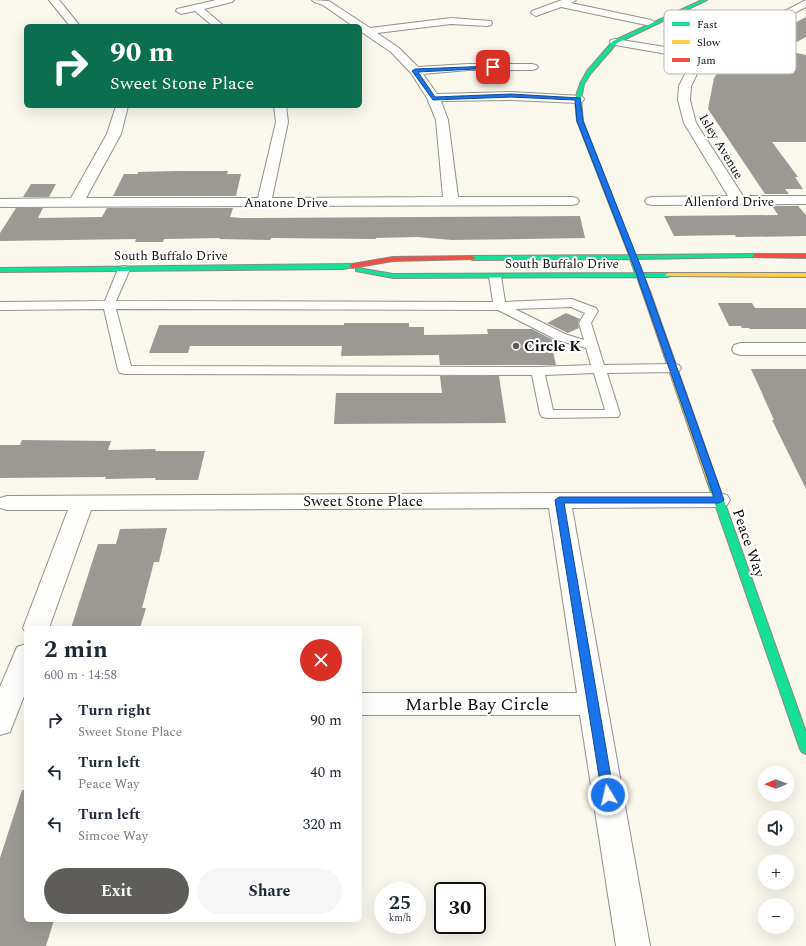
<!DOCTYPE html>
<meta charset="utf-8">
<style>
:root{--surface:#fff;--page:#f6f6f7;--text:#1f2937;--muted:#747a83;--accent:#5e5d59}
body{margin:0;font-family:Spectral,serif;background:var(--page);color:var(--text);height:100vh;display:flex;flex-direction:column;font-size:15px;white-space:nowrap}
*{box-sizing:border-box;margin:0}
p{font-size:13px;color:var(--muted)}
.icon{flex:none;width:22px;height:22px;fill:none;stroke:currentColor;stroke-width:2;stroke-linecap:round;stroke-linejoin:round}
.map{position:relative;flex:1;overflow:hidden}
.side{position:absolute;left:24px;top:626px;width:338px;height:296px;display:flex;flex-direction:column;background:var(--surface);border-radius:6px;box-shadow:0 4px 16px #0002}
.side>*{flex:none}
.hud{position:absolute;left:24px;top:24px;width:338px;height:84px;border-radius:6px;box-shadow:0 4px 16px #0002;background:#0b6e4f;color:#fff;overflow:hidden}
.needle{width:26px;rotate:269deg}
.tools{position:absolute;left:758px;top:766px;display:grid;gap:8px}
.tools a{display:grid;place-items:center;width:36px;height:36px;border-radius:50%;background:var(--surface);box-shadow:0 4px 16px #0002;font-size:20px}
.speed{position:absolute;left:374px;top:882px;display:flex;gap:8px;font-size:20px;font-weight:700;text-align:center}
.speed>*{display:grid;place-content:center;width:52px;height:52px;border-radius:50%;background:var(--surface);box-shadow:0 4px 16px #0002;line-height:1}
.speed small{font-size:10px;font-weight:400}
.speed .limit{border:2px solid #111;border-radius:6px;background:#fff;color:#111}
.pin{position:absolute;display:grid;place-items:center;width:34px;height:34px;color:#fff;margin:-17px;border-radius:8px;box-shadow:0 2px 6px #0006}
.me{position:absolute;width:44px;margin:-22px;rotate:351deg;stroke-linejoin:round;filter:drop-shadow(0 0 3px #0008)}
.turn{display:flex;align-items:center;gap:14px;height:84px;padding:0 20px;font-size:18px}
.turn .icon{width:52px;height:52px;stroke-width:2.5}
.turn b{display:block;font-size:28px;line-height:34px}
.round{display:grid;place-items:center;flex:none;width:42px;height:42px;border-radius:21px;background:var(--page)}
.summary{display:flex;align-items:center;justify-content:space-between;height:68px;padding:0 20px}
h1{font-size:24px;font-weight:700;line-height:30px}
.action{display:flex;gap:8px;margin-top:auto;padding:8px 20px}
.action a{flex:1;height:46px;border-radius:24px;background:var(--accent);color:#fff;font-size:16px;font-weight:700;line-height:46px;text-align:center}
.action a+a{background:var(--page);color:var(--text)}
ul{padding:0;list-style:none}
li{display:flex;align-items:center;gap:12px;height:52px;padding:0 20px}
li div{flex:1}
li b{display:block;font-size:15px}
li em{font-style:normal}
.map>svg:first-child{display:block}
</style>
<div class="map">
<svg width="806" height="946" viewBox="0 0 806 946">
<rect width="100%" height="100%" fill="#faf7ed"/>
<!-- building -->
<g fill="#9c9994">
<path d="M806 17V37L782 50 806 55V142H772L798 177H795L803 189H785L789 194H765L708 109 714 78 724 64 744 49Z"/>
<path d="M178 171H228L227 174H241L236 196H113L124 174H138V172Z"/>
<path d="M31 184H56L49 197H23Z"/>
<path d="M772 206H798L806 215V236L736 237 735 235 674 236 664 216 778 215Z"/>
<path d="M16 208H43L38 218 102 217 107 208H233L230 217 241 218 580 216 585 238 452 240 417 237 376 238V239L271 238 270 240 219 239 220 238 164 239 163 242H135L136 239 0 241V233Z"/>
<path d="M718 303H752L755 308H806V329H750L749 328H742L741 326H729Z"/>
<path d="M566 313 580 319 578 323 579 328 568 333 547 323Z"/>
<path d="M344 323H409V327H424V335L488 334 487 329H532L555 341 551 343 556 365H440L439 355 341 356 342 346H190L188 353H149L159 325H344Z"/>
<path d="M751 369H806V489L772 420H774Z"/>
<path d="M440 376H499L506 423 334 424 336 393H442Z"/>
<path d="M22 440 111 441 108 450 156 449 155 451H205L198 480H155L156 478 105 479 106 477 0 478V445H20Z"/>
<path d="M167 528 159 562H154L142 608H146L140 628H71L98 544H116L120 529Z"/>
<path d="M22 790H26V920H54L46 946H0V858Z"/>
</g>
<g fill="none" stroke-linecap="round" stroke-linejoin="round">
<!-- lane casing -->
<g stroke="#92918c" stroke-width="2">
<path id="lane" d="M124 266 128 267 130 269 116 301 493 302 489 276 491 274H499L501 276 505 302 572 299 596 308 598 311 591 323 604 365 674 364 679 365 681 368 679 371 674 372 607 373 620 414 618 417 547 418 542 417 540 414 532 375 125 374 120 373 118 370 104 309 0 310V302L105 301 118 269 120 267ZM571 307 585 313 579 323 584 340 565 334 515 309ZM116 309 498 310 557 340 586 348 591 365 538 367 131 366ZM594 373 605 410H553L545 375Z"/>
</g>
<!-- street casing -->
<g stroke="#92918c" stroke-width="2">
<g id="street">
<path d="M49 0H59L80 26H70Z"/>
<path d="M216 0H234L232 2 204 9 224 26H213L195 11 181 14 176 11 177 9Z"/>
<path d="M312 0 329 1 370 28 451 18 491 21 492 23 491 25 487 26 451 24 377 33 399 48 418 67 468 64H532L536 65 538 67 536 69 532 70H468L423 74 437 94 511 92 582 96 584 99 582 102 578 103 511 100 441 101 448 120 458 197H572L577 198 579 201 577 204 572 205 0 207V199L71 198 107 134 116 106H128L121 134 86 198H258L276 122 274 106H286L288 122 272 198 443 197 436 120 427 98 411 73 391 52 360 31V26H353L323 5 314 2Z"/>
<path d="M562 0H576L571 3 651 20 656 23 651 26 561 7 536 16 531 13 532 11Z"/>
<path d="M806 0V7L714 55 700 68 691 86 690 100 696 123 743 196H806V204L652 205 647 204 645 201 647 198 652 197 728 196 684 123 678 100 679 86 689 66 696 59 615 45 611 44 610 42 611 40 615 39 703 53Z"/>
<path d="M741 343H806V355H741L734 353 732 349 734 345Z"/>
<path d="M559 493H719L727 495 730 500 727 505 719 507 572 508 650 946H616L580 715H360V693H577L549 508 91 510 49 628H26V633L23 628 68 510H7L0 508V498L7 496Z"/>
<path d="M26 644V691L10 732 0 735V687L17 647Z"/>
</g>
</g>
<!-- fast casing -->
<g stroke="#898783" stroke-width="2">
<g id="fast">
<path d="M702 0H707L617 43 591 73 584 84 581 99 583 121 635 255 755 254 757 255V257L637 259 642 273H668L671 275 668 277H644L651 294 647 296 643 294 637 277 393 278 356 271V269L358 268 393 274 635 273 630 259 472 260 469 258 472 256 629 255 577 121 575 99 580 84 587 71 613 41Z"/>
<path d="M352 264 354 265V267L343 269 0 272V268Z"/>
<path d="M712 478 717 481 806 732V754L802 752 800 749 707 481Z"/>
</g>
</g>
<!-- slow casing -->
<g stroke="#898783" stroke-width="2">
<g id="slow">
<path d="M668 273H806V277L666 276 665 275Z"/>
<path d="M644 292H650L651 294 717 481 715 483H709L707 481 643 294Z"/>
</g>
</g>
<!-- jam casing -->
<g stroke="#898783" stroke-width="2">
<g id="jam">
<path d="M755 254H806V258L753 257V255Z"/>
<path d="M472 256 475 258 474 259 393 261 352 268 349 266 352 264 393 257Z"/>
</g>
</g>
<!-- lane -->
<use href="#lane" fill="#fefefc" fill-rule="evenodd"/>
<!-- street -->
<use href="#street" fill="#fefefc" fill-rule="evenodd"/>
<!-- fast -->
<use href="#fast" fill="#16e098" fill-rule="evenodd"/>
<!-- slow -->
<use href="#slow" fill="#ffcf43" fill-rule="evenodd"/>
<!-- jam -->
<use href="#jam" fill="#f24e42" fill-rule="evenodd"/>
</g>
<!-- route -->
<path fill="#1a73e8" stroke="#114b97" d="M493 66 495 68 418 72 435 97 511 94 580 98 583 121 641 267 724 500 719 503H564L614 795 613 799 608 800 604 799 602 795 555 500 559 497H714L634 267 577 121 575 100 511 97 433 100 412 71 415 69Z"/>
<!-- markers -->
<circle fill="#5e5d59" stroke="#fff" stroke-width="1.5" cx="516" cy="346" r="4"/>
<g text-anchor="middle" stroke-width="4" stroke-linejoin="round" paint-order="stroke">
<!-- far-street labels -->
<g font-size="13" fill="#0a0a0a" stroke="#fff">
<text transform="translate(722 146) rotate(59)" y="5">Isley Avenue</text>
<text x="729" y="206">Allenford Drive</text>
<text x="286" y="207">Anatone Drive</text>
<text x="171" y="260">South Buffalo Drive</text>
<text x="562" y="268">South Buffalo Drive</text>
</g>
<!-- poi labels -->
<g font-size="15" font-weight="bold" fill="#0a0a0a" stroke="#fff" text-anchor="start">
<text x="524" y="351">Circle K</text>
</g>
<!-- street labels -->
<g font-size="15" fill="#0a0a0a" stroke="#fff">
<text x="363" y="506">Sweet Stone Place</text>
<text transform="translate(749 543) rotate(71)" y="5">Peace Way</text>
</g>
<!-- near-street labels -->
<g font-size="18" fill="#0a0a0a" stroke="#fff">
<text x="477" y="710">Marble Bay Circle</text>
</g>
</g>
<!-- legend -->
<rect x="664" y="10" width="132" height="64" rx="6" fill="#fff" stroke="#b6b6b6" stroke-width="1"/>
<rect x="672" y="22" width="18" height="4" fill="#16e098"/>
<rect x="672" y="40" width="18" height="4" fill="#ffcf43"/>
<rect x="672" y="58" width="18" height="4" fill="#f24e42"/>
<g font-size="11" fill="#0a0a0a">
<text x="697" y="28">Fast</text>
<text x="697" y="46">Slow</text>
<text x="697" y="64">Jam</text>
</g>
</svg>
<div class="tools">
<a><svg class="needle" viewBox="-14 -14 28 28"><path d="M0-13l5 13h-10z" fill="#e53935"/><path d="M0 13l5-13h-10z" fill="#747a83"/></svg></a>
<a><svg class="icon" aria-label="sound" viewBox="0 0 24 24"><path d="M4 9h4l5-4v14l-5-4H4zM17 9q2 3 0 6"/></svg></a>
<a>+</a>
<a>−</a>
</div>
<div class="speed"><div>25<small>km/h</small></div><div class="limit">30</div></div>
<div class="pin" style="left:493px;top:67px;background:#d93025"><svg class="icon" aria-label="arrive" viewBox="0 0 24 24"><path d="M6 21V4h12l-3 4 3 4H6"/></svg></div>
<svg class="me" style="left:608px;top:795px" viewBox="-20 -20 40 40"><circle r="17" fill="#1a73e8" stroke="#fff" stroke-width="3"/><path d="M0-11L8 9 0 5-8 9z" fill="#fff"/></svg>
<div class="hud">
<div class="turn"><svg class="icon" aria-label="right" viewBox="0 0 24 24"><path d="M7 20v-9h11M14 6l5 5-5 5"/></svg><div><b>90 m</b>Sweet Stone Place</div></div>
</div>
<section class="side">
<div class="summary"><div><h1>2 min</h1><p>600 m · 14:58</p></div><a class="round" style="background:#d93025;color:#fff"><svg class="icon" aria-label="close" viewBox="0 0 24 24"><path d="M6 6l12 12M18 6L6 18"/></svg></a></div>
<ul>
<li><svg class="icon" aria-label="right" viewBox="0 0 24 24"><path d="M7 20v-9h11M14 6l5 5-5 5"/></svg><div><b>Turn right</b><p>Sweet Stone Place</p></div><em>90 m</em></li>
<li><svg class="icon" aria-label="left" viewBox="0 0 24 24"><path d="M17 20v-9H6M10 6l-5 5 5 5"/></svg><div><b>Turn left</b><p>Peace Way</p></div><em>40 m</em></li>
<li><svg class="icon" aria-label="left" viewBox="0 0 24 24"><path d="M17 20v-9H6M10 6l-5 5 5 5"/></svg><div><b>Turn left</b><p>Simcoe Way</p></div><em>320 m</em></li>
</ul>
<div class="action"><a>Exit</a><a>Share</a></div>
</section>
</div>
